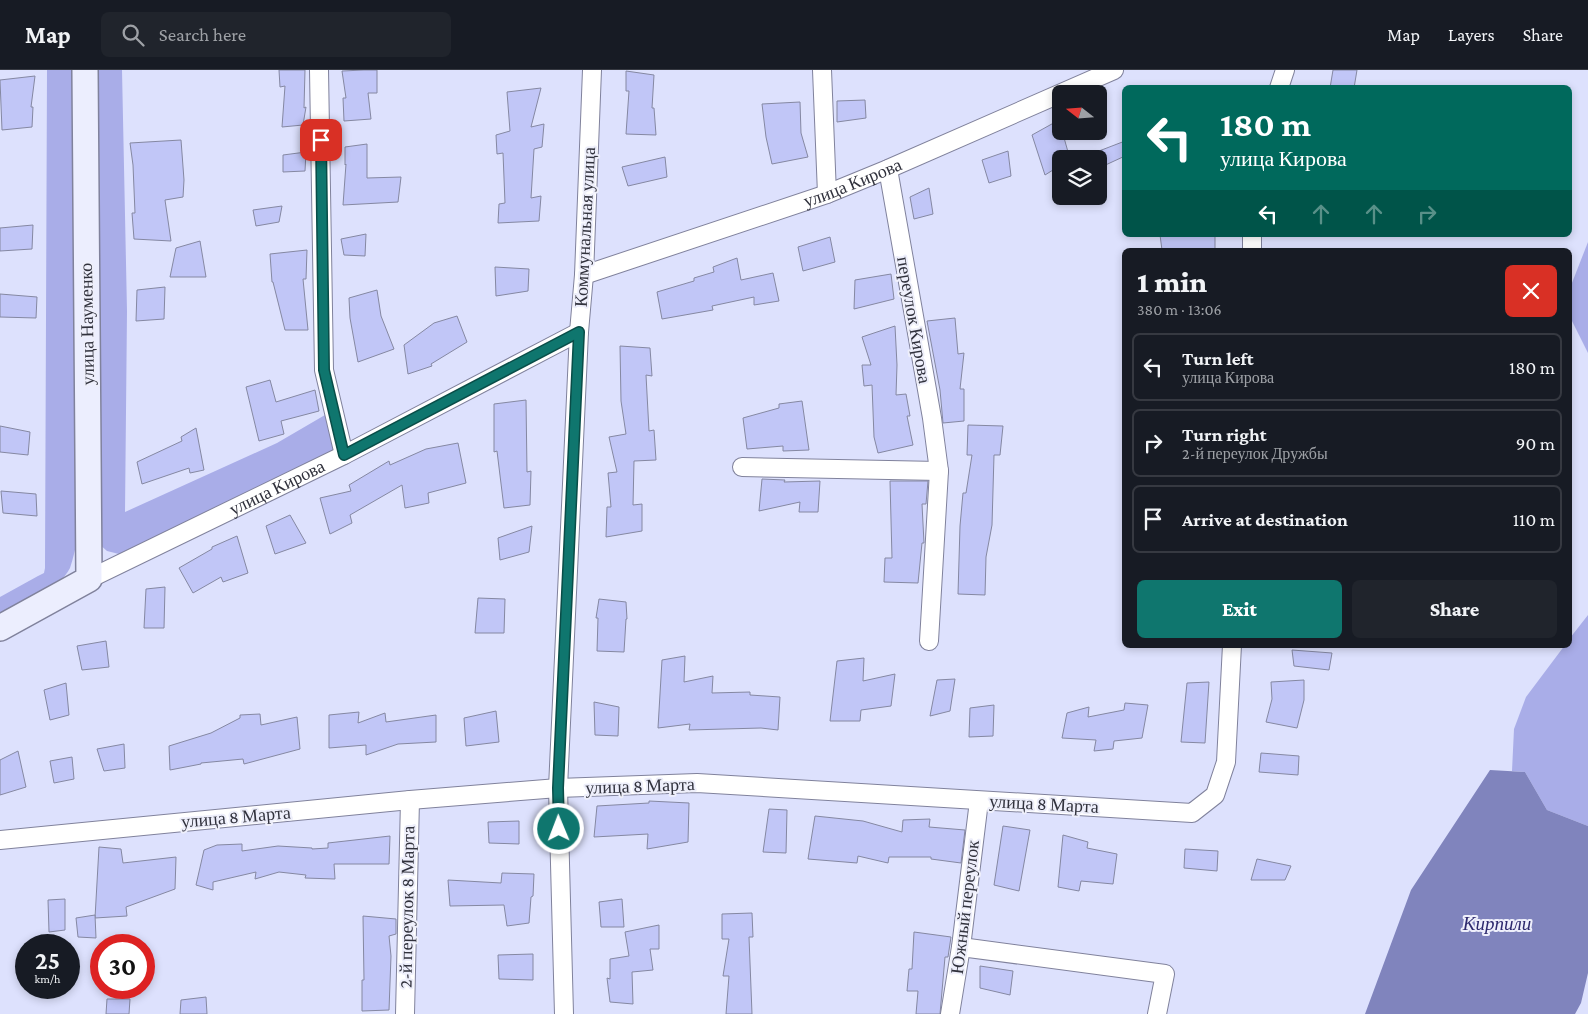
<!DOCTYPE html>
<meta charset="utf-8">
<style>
:root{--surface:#171b24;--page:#20242c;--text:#f1f3f6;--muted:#9ea1a6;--line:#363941;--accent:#0f766e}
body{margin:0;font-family:"Crimson Pro",serif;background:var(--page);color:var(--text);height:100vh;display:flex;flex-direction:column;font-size:19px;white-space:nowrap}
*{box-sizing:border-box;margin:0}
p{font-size:16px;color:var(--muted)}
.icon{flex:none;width:28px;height:28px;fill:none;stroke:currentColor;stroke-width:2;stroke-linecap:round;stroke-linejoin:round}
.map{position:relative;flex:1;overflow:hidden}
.panel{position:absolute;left:1122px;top:178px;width:450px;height:400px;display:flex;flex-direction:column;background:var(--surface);border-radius:8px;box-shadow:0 2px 8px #0003}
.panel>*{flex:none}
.hud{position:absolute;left:1122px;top:15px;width:450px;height:152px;border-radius:8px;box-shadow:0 2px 8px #0003;background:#00695c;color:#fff;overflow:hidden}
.needle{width:32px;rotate:287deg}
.tools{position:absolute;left:1052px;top:15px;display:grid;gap:10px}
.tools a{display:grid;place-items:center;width:55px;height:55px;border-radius:8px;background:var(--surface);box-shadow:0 2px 8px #0003;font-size:25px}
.speed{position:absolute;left:15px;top:864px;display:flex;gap:10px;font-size:25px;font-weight:700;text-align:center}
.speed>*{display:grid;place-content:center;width:65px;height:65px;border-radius:50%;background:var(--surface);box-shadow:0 2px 8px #0003;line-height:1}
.speed small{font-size:12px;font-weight:400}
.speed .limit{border:8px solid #d22;background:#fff;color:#111}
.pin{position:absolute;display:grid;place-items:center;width:42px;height:42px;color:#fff;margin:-21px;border-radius:10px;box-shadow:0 2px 8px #0006}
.me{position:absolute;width:55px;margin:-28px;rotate:359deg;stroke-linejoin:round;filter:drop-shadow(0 0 4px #0008)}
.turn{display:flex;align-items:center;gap:18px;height:105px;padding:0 15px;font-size:22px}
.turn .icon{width:65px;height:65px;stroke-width:2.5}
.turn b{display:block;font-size:35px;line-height:42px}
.lanes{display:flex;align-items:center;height:48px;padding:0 15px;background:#0003;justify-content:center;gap:25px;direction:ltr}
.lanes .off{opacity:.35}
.round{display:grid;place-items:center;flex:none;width:52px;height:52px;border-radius:8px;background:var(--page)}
.summary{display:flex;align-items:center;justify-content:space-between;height:85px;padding:0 15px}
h1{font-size:30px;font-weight:800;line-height:38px}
.primary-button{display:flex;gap:10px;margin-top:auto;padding:10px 15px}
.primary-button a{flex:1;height:58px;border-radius:8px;background:var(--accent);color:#fff;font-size:20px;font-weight:800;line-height:58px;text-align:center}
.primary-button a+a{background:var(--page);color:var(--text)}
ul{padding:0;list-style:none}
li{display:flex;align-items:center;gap:15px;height:68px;margin:0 10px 8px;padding:0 5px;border:2px solid var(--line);border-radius:8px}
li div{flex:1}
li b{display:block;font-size:19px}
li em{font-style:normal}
header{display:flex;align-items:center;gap:30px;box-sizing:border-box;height:70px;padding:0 25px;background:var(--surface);border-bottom:1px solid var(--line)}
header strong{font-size:24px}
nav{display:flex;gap:28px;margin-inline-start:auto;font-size:18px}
.search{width:350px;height:45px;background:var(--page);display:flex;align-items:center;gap:12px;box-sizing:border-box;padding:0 18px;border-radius:8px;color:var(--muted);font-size:19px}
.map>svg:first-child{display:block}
</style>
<header>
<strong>Map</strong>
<div class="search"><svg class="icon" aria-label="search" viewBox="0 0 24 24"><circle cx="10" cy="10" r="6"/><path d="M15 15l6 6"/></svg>Search here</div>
<nav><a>Map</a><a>Layers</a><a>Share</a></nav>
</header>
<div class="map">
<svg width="1588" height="944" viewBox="0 0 1588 944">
<rect width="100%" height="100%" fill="#dde1fd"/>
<!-- green -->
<g fill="#a9ade8">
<path d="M47 0H74L77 471C75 480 73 489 70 498 59 520 21 535 0 547V527L38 506 44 503 45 498Z"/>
<path d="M93 0H122L127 241 125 442 277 373 325 345 336 372 335 382 119 484 107 481 98 473Z"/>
<path d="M1588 172V283L1570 247V218Z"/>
<path d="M1588 545V756L1547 740 1525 702 1512 701 1514 659 1526 627 1565 575H1570V568Z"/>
</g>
<!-- water -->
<path fill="#8084bd" d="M1490 700 1525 702 1547 740 1588 756V903L1581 933 1575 944H1365L1411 820Z"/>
<!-- building -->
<g fill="#c1c6f7" stroke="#8588a2">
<path d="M279 0H305L304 38 306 37 303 55 282 57 285 16 280 17Z"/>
<path d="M364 0H377V23H368L371 49 344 51 343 28H346L342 1Z"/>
<path d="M1333 0H1357L1354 18H1330Z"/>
<path d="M626 1 654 5 652 38H654L656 65 626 64 629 21H626Z"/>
<path d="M35 6 31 37H33L32 57 2 60 0 10Z"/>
<path d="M541 18 531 57 544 54 542 77 534 79 531 128 541 126 539 151 498 153 499 134 505 133 503 83 497 84 496 65 510 61 507 22Z"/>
<path d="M865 30 866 48 837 52V31Z"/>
<path d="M800 32 801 63 808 87 772 94 766 67 762 34Z"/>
<path d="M1059 50 1070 89H1061V95L1045 105 1032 65Z"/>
<path d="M181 70 184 110 183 127 165 130 171 171 134 169 132 143H135L133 95 130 73Z"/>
<path d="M1125 71V86L1099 98V81Z"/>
<path d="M367 74V108L401 107 398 132 343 135 346 94 345 95V77Z"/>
<path d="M1008 81 1011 106 989 113 982 90Z"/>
<path d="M306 82 305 101 283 102V85Z"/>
<path d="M665 87 667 107 628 116 622 97Z"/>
<path d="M929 118 933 144 914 149 910 127Z"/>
<path d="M282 136 279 152 256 156 253 140Z"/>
<path d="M33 155 32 179 0 181V158Z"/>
<path d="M366 164 365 186 344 185 341 169Z"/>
<path d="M1160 165H1215V180H1162Z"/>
<path d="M830 167 835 192 803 201 798 177Z"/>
<path d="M200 171 206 207H170L176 178Z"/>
<path d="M307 180 306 209H303L308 260H285L273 212H272L270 184Z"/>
<path d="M737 188 741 210 773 203 779 231 754 235V227L712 236 713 240 662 249 657 222 694 211V208L714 202 713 197Z"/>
<path d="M495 197 529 199 528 221 496 226Z"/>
<path d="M891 204 894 229 854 239 855 210Z"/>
<path d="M165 217 164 249 136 251 137 220Z"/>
<path d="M377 220 381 246 394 279 358 292 350 248 349 228Z"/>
<path d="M0 224 37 227 36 248 0 247Z"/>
<path d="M457 246 467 272 431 294 432 296 408 304 404 275 434 253Z"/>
<path d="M955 248 958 284 964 283 960 319H964V351L943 353 940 320 927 251Z"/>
<path d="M895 256 897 295 896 325 906 324 910 346H907L913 375 878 383 874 367 872 315 864 316 862 295H871L862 267Z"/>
<path d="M620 276 650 278 652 306 646 305 649 361 654 360 656 390 634 391 633 435 642 434V461L606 467 607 437H611L608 403 617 402 609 367 626 364 621 331Z"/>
<path d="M270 310 276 332 315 320 319 341 281 351 284 364 259 371 246 317Z"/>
<path d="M526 330 527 402 531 401 530 435 504 438 497 381 494 382V334Z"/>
<path d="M802 331 809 380 783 381V376L747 379 743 348 779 338V334Z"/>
<path d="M968 355 1003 356 1000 385H994L992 455 986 487 985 525 958 524 960 456 963 423H966L972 385H967Z"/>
<path d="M0 356 30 362 28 385 0 382Z"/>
<path d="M196 358 204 400 190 403 189 398 142 414 137 392 182 371 181 367Z"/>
<path d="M458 373 466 413 428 423 429 433 405 438 402 415 350 445 352 453 330 464 320 428 351 421 349 415 389 391 390 395 426 379Z"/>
<path d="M762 409 785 410 784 412 820 411 818 442H799L800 432 759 441Z"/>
<path d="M890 411H928L926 434H922L924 473H922L918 513 884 512 885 488H892Z"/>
<path d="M1 421 36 424 37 446 3 443Z"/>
<path d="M290 445 306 473 275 484 266 456Z"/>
<path d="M532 456 529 482 500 490 498 468Z"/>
<path d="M237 466 248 503 223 512 221 507 193 523 179 498 212 479V477Z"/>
<path d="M165 517 164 558H144L146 519Z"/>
<path d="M478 528 505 529 504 563H475Z"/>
<path d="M599 529 626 532 627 549H626L624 582 597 581 598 548H596Z"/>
<path d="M106 571 109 597 82 600 77 576Z"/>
<path d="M1292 580 1332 583 1329 600 1294 596Z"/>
<path d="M685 586 684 612 713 606 712 623 750 622V625L780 627 778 660 761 658 689 660 690 654 658 658 662 590Z"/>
<path d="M864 588 863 611 895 604 891 636 861 640 860 651H830L837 591Z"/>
<path d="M955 609 950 641 930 646 937 610Z"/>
<path d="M1304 610V630L1297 658 1266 652 1272 629 1271 612Z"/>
<path d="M1209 612 1205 673 1181 672 1187 613Z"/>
<path d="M66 613 69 645 50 650 44 620Z"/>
<path d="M594 632 619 637 618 666 595 665Z"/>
<path d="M1125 633 1148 635 1142 668 1114 671 1113 679 1094 681 1096 670 1062 668 1067 643 1089 637 1088 647 1124 640Z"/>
<path d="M994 635 993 666 969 667 970 638Z"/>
<path d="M496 641 499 672 466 676 464 648Z"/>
<path d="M359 642 358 653 385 643 386 652 436 645V672L398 674 366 685V675L329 678V645Z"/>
<path d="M260 644 261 655 297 647 300 679 244 694 243 689 201 693V694L170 700 169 676 211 663 240 648V645Z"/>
<path d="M124 674 125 698 104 701 97 679Z"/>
<path d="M18 681 26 717 0 725V690Z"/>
<path d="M1261 683 1299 686 1298 705 1259 702Z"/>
<path d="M72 687 74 709 54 713 50 691Z"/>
<path d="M649 731 689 733 688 772 647 779 648 764 594 767 597 736 649 733Z"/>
<path d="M769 739 787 740 786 783 763 782Z"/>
<path d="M815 746 863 751 902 762 903 750 930 749 929 757 965 760 961 793 931 789V787H889L888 793 858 786 857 793 808 789Z"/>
<path d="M519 751V774L489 773 488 752Z"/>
<path d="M1003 756 1030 760 1019 821 994 815Z"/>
<path d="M1063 765 1088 772 1087 778 1117 784 1113 814 1081 811 1079 821 1058 817Z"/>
<path d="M390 766 389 794H334L335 809 305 808 306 805 279 802 255 809 256 802 213 812V820L196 815 204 780 217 775 242 774V781L278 776 312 778V779L328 778V773Z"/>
<path d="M99 777 121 779 123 793 176 787 175 819 126 837 127 846 95 848Z"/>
<path d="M1185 779 1218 781 1217 801 1184 798Z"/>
<path d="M1257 789 1291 796 1285 810H1251Z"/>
<path d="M502 803 534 804 533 826 531 827 529 853 507 856 504 835 450 836 448 810 501 813Z"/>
<path d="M65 829V860L49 862 48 830Z"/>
<path d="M622 829 624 857H601L599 832Z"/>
<path d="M752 843 753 867H749L752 944H726L729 906H723L729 869H722V844Z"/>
<path d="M95 845 96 868 78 867 76 848Z"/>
<path d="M363 846 396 849V864L389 866 391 886 389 940 362 941V910H364Z"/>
<path d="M659 855V879H650L653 900 632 902 633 934 610 932 607 908 610 909V889L629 886 625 862Z"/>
<path d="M914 862 951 867 948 887H945L940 944H916L918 921H907L909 899H912Z"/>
<path d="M533 884V910L499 909 498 885Z"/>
<path d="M980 896 1013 901 1010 925 980 918Z"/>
<path d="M206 927 207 944H180L181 930Z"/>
<path d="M107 929H130L129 944H106Z"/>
</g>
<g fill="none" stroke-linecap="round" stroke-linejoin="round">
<!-- street casing -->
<g stroke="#80829c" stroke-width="20">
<g id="street">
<path d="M319 0 324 300 344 385"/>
<path d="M822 0 827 124"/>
<path d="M1279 18 1285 0"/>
<path d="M888 99 932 348 939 401 929 571"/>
<path d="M1252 180V165"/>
<path id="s1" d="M584 205 827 124 888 99 1114 0"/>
<path d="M742 397 939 401"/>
<path id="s2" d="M89 509 344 385 579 262"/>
<path d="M0 770 410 730 558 718 697 713 1192 743 1215 725 1226 692 1232 575"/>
<path d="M961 877 1165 904 1157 944"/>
<path d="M405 944 410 730"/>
<path d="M564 944 558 718 579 262 584 205 592 0"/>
<path d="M950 944 961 877 979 731"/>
</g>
</g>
<!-- secondary casing -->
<g stroke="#80829c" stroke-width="28">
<path id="secondary" d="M0 558 89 509 85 0"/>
</g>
<!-- street -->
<use href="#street" stroke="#fff" stroke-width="18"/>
<!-- secondary -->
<use href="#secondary" stroke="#eceefe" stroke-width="25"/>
</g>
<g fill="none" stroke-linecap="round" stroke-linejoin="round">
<!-- route casing -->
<g stroke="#0a4d48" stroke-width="12">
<path id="route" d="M321 70 324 300 344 385 579 262 558 718 559 759"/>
</g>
<!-- route -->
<use href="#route" stroke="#0f766e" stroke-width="9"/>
</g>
<g text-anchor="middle" stroke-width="4" stroke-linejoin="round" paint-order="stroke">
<!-- street labels -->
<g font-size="18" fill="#31323d" stroke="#eeeffb">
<text dy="6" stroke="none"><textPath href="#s1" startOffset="284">улица Кирова</textPath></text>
<text transform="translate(585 157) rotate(-87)" y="6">Коммунальная улица</text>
<text transform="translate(914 250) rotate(80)" y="6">переулок Кирова</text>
<text transform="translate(87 254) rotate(-91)" y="6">улица Науменко</text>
<text dy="6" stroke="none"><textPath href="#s2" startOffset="209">улица Кирова</textPath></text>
<text transform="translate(640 716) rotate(-2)" y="6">улица 8 Марта</text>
<text transform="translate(1044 734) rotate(3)" y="6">улица 8 Марта</text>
<text transform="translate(236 747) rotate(-5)" y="6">улица 8 Марта</text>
<text transform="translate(407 837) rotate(-89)" y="6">2-й переулок 8 Марта</text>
<text transform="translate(965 837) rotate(-83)" y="6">Южный переулок</text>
</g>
<!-- water labels -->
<g font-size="19" font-style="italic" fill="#2d296e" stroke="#eeeffb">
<text x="1497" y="860">Кирпили</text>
</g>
</g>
</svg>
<div class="tools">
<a><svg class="needle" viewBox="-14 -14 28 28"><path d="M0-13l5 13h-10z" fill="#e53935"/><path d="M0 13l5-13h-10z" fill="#9ea1a6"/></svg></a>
<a><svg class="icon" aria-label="layers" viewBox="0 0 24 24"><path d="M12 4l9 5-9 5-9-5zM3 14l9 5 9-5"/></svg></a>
</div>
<div class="speed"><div>25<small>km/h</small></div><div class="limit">30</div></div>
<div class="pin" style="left:321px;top:70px;background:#d93025"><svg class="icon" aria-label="arrive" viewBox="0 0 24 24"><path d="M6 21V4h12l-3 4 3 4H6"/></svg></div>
<svg class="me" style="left:559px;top:759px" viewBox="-20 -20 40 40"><circle r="17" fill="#0f766e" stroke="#fff" stroke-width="3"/><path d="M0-11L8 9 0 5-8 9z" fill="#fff"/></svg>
<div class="hud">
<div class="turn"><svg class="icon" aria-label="left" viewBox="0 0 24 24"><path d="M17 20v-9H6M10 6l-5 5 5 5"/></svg><div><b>180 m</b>улица Кирова</div></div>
<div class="lanes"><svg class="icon" aria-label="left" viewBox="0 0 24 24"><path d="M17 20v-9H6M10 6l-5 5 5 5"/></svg><svg class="icon off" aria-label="ahead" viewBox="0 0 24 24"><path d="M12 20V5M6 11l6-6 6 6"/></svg><svg class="icon off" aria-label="ahead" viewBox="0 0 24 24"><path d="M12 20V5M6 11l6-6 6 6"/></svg><svg class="icon off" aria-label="right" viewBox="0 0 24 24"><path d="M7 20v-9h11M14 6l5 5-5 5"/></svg></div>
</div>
<section class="panel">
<div class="summary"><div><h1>1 min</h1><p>380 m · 13:06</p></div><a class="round" style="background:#d93025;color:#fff"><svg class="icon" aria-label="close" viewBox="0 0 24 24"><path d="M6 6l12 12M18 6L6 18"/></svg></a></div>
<ul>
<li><svg class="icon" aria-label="left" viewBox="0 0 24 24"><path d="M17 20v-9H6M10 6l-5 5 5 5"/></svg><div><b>Turn left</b><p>улица Кирова</p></div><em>180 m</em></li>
<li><svg class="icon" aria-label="right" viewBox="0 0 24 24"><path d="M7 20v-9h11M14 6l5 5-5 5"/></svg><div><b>Turn right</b><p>2-й переулок Дружбы</p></div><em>90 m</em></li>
<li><svg class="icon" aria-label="arrive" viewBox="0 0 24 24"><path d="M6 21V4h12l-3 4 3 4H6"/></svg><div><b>Arrive at destination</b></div><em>110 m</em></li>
</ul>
<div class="primary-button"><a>Exit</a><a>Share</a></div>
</section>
</div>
